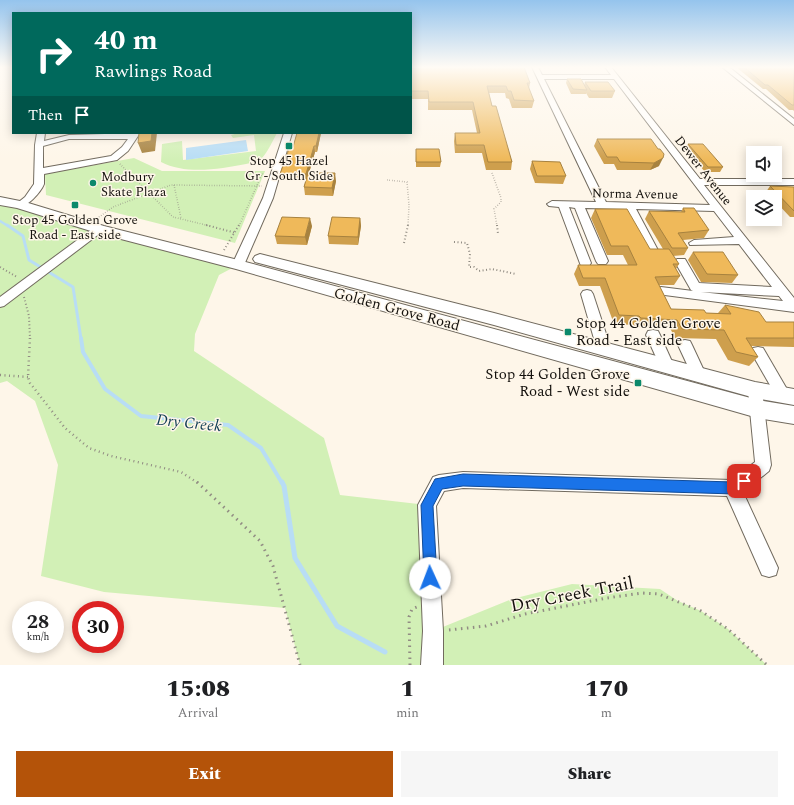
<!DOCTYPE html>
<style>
:root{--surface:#fff;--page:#f6f6f6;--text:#202124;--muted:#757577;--accent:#b45309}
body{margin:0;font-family:Spectral,serif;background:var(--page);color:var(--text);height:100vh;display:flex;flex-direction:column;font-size:15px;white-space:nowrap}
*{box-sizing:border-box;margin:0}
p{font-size:13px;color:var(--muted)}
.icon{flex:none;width:22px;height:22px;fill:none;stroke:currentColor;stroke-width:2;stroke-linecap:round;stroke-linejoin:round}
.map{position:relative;height:665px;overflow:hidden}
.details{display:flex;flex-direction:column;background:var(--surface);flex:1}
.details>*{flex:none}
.banner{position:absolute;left:12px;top:12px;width:400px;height:122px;border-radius:0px;box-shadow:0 2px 10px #0003;background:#00695c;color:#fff;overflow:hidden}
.tools{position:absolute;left:746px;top:146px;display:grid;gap:8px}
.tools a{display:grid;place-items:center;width:36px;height:36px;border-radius:0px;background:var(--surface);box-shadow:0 2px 10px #0003;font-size:20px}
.speed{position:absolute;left:12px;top:601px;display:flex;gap:8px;font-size:20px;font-weight:700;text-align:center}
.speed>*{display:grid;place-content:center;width:52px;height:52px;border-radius:50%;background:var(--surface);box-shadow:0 2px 10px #0003;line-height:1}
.speed small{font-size:10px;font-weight:400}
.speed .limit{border:6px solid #d22;background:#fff;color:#111}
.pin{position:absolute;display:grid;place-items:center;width:34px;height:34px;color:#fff;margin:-17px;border-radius:8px;box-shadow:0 2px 6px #0006}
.me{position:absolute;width:44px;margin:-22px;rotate:358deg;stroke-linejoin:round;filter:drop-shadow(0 0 3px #0008)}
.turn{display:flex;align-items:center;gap:14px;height:84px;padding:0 16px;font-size:18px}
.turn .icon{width:52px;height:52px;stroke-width:2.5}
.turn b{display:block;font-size:28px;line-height:34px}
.then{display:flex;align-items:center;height:38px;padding:0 16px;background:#0003;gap:8px;font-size:15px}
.eta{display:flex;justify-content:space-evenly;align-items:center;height:68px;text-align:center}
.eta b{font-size:24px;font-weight:800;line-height:28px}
.cta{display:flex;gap:8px;margin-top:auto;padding:8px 16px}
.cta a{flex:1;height:46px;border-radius:0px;background:var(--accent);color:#fff;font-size:16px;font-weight:800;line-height:46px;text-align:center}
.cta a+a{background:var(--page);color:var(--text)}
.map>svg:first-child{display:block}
</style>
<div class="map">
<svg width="794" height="665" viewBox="0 0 794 665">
<rect width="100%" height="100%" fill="#fef6e9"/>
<!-- green -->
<g fill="#d2f0b6">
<path d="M238 133H277C272 142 268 152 261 159 257 162 250 163 246 164 220 169 186 175 161 162L162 144 182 141 183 160 256 151 254 135 233 138 231 135Z"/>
<path d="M134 158 162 171H265L235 243 46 195 45 174Z"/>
<path d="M0 201 238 265 219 275 195 334 194 351 324 438 340 495 427 505 433 631 512 599 572 584 660 589 678 601 701 611 728 629 767 665H300L285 608 104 592 41 576 58 465 35 401 7 381 0 383Z"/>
</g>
<!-- water -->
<path fill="#b8ddf5" d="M246 140 248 151 186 160V148Z"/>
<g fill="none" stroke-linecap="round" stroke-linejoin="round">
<!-- stream-far3 -->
<path stroke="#b8ddf5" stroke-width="2.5" d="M0 221 8 226"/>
<!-- stream-far2 -->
<path stroke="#b8ddf5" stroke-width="3" d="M7 225 23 236 29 260 73 287 81 339"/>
<!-- stream-far1 -->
<path stroke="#b8ddf5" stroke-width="4" d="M81 338 83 352 105 389 141 416 228 425 261 448 282 483"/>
<!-- stream -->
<path stroke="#b8ddf5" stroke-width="5" d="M282 482 284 486 295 558 337 626 385 652"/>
<!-- minor casing -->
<g stroke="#716a5e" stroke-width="2">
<g id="minor">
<path d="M532 67H538L542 75H611L605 67H611L700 179H794V185H704L794 298V312L657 294 655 291 657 288 661 287 693 291 691 290 675 262 677 259H685L699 283 772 287 739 244 690 245 689 243 694 240 734 237 714 211 636 209 660 254 658 257H650L648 254 625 209 585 208 608 261 606 264H598L596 261 575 208 569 207 591 263 589 266H581L559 207 549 206 547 204 552 201 596 202ZM544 79H614L710 205 606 202ZM701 292 779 296 783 301Z"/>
<path d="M722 67H729L794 119V125Z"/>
<path d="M37 133H45L44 141 69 135 140 133 128 151 117 160 44 174C44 177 44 181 44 184 41 192 26 209 17 207L15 205 25 197 34 184 35 145ZM69 139H128L122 147 111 156 43 168V146Z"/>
<path d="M284 133H292L273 198 244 265 242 268H234L232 265 263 198Z"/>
<path d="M99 226 104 229 103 231 4 306 0 307V297L95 227Z"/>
<path d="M587 290 591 291 593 294 611 349 609 353 604 354 599 353 597 349 581 294 583 291Z"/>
<path d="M653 330 658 331 660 335 674 366 672 370 667 372 662 370 660 366 646 335 648 331Z"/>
<path d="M685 340 690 341 692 345 706 375 704 379 699 381 694 379 692 375 678 345 680 341Z"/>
<path d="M758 347 763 348 788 391 790 395 788 399 783 401 778 399 751 352 753 348Z"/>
<path d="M755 384 760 386 762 390 771 465 769 471 743 492 778 568 776 575 769 577 762 575 727 496 463 488 444 491 436 506 443 631V665H421L423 631 418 505 433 477 439 475 463 472 732 480 755 462 748 390 750 386Z"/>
</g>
</g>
<!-- major casing -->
<g stroke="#716a5e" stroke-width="2">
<g id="major">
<path d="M0 197 25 202 104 226 238 260 758 400 794 406V424L758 418 236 269 94 232 17 208 0 205Z"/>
<path d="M260 254 494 313 755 382 794 389V405L755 398 494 325 255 262 253 259 255 256Z"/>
</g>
</g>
<!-- path-far3 -->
<g stroke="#918c83" stroke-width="1.5" stroke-dasharray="0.5 2" stroke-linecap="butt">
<path d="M120 164 173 217 210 226"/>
<path d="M492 173 501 198V202L494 209 497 226"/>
<path d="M387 180 407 182 409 205 408 226"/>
<path d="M174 185 181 218"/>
<path d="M99 217 113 207 171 185 262 186"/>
<path d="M239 226 262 174H265"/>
</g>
<!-- path-far2 -->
<g stroke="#918c83" stroke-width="2" stroke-dasharray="1 2.5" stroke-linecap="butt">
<path d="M206 225 236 233"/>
<path d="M497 225 498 234"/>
<path d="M454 242 467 243 470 254 469 267H474L479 271 492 269 516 274"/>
<path d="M404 243 408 225"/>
<path d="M224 250 239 225"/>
<path d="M0 267 17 277"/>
<path d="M24 297 29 316 30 339"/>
</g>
<!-- path-far1 -->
<g stroke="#918c83" stroke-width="2.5" stroke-dasharray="1 3.5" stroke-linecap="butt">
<path d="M30 338 28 377 30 383 65 428 89 448 111 456 181 472 198 483"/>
<path d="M0 375 28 377"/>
</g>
<!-- path -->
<g stroke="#918c83" stroke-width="3" stroke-dasharray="1.5 4.5" stroke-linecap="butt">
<path d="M197 482 260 541 273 566 300 665"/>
<path d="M449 630 486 626 525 614 607 598 642 593 659 594 701 611 728 629 767 665"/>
<path d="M410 665 409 617 412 609 417 607"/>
</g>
<!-- minor -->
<use href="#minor" fill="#fff" fill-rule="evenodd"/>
<!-- major -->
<use href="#major" fill="#fff" fill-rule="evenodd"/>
</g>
<!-- wall -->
<g fill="#ce9f4d">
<path d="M736 67H794V111L793 110H789L766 89H763Z"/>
<path d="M411 68 530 83 529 89 534 101 532 108H512L509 99 506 98 505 93H489L492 106 512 162 511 170H486L482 153H455L454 141 455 133H477L472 110H428V99H411Z"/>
<path d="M567 79 584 85 585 82 615 91 612 98H589L586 93V94H571L566 83Z"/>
<path d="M297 133H321L317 152H315L309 173 336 181 333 196 305 195 304 187 306 180H281L280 174 293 147Z"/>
<path d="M597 139H651L659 166 650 170H617L614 164H604L594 146Z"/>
<path d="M688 144 723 167 720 172H705L686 149Z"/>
<path d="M416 149 441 162 440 167H416Z"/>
<path d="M532 161 566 176 563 184 535 183 530 169Z"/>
<path d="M770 186 794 187V217H790L775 201V197H771L766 192Z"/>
<path d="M683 208 709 230 704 238 683 240 688 248 684 255 673 256 679 264 676 269 680 276 674 285H659L671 309 706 313H718L725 305 766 322H794V347L751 346 758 357 749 366 728 360 716 339 675 338 670 328 635 327 634 325 614 324 600 286H579L574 274 578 265H628L623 255H607L591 218 595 209 650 249H663L645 219 649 211 681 212Z"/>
<path d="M360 218 361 226 358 245 329 244 328 236Z"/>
<path d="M312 226 307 245 277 244 275 236Z"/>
<path d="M693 252 738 275 732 283 701 282 688 260Z"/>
</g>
<!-- shaded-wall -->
<g fill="#a7823f">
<path d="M152 133H157L155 151 142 153 138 143Z"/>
<path d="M319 133H321L317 152 316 146Z"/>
<path d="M314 146 315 152 307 180 306 174Z"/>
<path d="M663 158 659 166 650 170 654 163Z"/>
<path d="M335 173 336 181 333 196 332 188Z"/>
<path d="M310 218 312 226 307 245 305 237Z"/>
<path d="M360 218 361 226 358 245V237Z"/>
</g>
<!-- building -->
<g fill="#efb95a" stroke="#a7823f">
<path d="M426 67H524L530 83H527L534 101 514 100 511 91H508L506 86H487L492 106H496L512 162H488L484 145H456L455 133H480L473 102H429L428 91H411V68Z"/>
<path d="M744 67H794V105H792L768 85H765Z"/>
<path d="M567 79H581L587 90 573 89Z"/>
<path d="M585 82H608L615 91H591Z"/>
<path d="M139 133H152L151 141 138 143Z"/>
<path d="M297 133H319L316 146H314L306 174H280L290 146 293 147Z"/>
<path d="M597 139H651L658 149H660L664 154 663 158 654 163 620 162 617 157H607Z"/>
<path d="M688 144H703L723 167H708Z"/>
<path d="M416 149H439L441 162H416Z"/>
<path d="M532 161 560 162 566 176H537Z"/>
<path d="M308 173H335L332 188 304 187Z"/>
<path d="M770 186 794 187V211Z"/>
<path d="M683 208H694L709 230 678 233 688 248H672L649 211 685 212Z"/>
<path d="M595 209H627L650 249H669L679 264H673L680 276 655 277 671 309 704 310 706 313 731 314 725 305 759 312 766 322H794V338H746L758 357 736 352 724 330 682 329 677 320 641 318 639 316 619 315 605 278H583L578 265H637L628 246H611Z"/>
<path d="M282 217 310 218 305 237 275 236Z"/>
<path d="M332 217 360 218 358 237 328 236Z"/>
<path d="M693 252H723L738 275 707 274Z"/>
</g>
<!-- sky -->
<linearGradient id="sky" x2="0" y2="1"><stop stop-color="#95c4ed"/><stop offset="0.42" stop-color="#fffbf5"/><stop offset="1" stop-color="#fffbf5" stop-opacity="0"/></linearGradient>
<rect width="794" height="160" fill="url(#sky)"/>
<!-- route -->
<path fill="#1a73e8" stroke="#114b97" d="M463 474 733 482 744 475 748 477 750 481 748 485 735 494 463 486 442 489 433 506 437 578 435 583 430 585 426 583 424 578 421 505 435 479Z"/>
<!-- markers -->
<g fill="#0b896c" stroke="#fef6e9" stroke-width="1.5">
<rect x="285" y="142" width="8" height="8" rx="2"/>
<circle cx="93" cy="183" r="4"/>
<rect x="71" y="201" width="8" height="8" rx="2"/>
<rect x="564" y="328" width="8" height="8" rx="2"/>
<rect x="634" y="379" width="8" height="8" rx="2"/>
</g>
<g text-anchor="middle" stroke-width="3" stroke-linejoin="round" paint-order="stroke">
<!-- far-poi labels -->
<g font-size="13" fill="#14110d" stroke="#fef6e9">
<text x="289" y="165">Stop 45 Hazel<tspan x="289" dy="15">Gr - South Side</tspan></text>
<text x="101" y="181" text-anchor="start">Modbury<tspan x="101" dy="15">Skate Plaza</tspan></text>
<text x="75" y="224">Stop 45 Golden Grove<tspan x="75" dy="15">Road - East side</tspan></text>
</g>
<!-- far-street labels -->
<g font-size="13" fill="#14110d" stroke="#fef6e9">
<text transform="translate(704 170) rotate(52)" y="5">Dewer Avenue</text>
<text transform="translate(635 193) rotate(1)" y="5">Norma Avenue</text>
</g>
<!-- street labels -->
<g font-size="15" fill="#14110d" stroke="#fef6e9">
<text transform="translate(397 309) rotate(15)" y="5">Golden Grove Road</text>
</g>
<!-- poi labels -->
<g font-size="15" fill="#14110d" stroke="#fef6e9" text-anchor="start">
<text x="576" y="328">Stop 44 Golden Grove<tspan x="576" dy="17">Road - East side</tspan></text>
<text x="630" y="379" text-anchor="end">Stop 44 Golden Grove<tspan x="630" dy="17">Road - West side</tspan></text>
</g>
<!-- water labels -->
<g font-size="16" font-style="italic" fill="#0c3a52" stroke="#fef6e9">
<text transform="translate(189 422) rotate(6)" y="6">Dry Creek</text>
</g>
<!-- near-street labels -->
<g font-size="18" fill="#14110d" stroke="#fef6e9">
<text transform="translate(572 594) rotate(-11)" y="6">Dry Creek Trail</text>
</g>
</g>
</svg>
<div class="tools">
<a><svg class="icon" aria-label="sound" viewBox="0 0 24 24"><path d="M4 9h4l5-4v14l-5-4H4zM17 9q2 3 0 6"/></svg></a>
<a><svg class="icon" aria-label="layers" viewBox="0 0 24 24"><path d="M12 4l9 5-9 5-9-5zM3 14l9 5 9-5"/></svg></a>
</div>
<div class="speed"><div>28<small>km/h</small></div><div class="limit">30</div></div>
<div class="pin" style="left:744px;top:481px;background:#d93025"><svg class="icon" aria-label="arrive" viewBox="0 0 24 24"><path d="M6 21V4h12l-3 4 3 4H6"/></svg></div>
<svg class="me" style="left:430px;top:578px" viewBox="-20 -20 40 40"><circle r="19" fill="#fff"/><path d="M0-13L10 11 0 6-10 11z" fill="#1a73e8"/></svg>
<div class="banner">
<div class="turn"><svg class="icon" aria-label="right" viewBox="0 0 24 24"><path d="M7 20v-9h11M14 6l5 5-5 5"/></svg><div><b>40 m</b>Rawlings Road</div></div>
<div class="then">Then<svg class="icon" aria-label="arrive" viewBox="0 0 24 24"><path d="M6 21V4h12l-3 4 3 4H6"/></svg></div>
</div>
</div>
<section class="details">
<div class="eta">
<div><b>15:08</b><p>Arrival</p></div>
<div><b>1</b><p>min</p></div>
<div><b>170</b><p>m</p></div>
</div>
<div class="cta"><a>Exit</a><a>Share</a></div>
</section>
